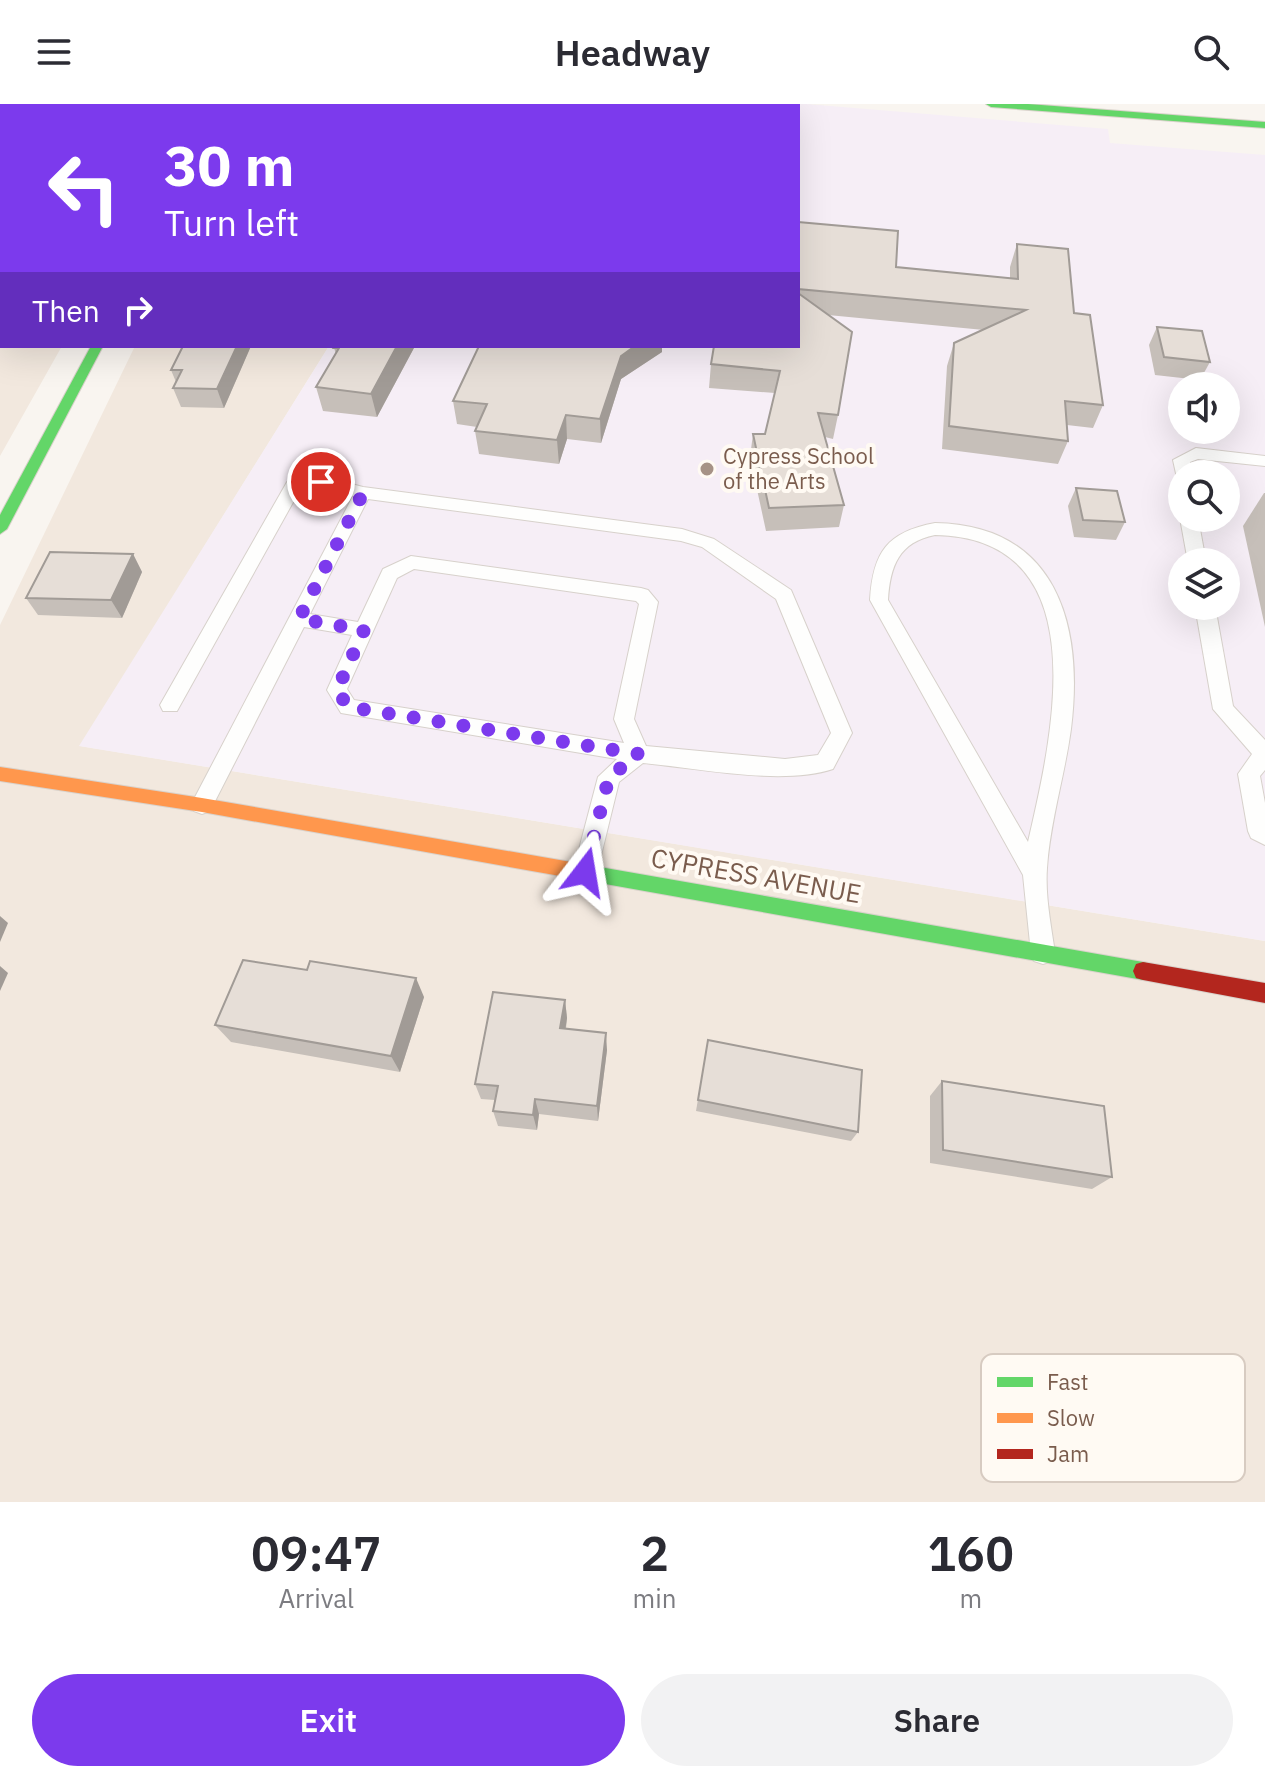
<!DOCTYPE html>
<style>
:root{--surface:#fff;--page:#f2f2f3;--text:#2b2b33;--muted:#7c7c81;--accent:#7c3aed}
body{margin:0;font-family:"IBM Plex Sans",sans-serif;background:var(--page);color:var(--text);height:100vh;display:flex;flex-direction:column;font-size:30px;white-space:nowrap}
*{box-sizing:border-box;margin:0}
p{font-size:26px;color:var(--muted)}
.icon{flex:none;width:44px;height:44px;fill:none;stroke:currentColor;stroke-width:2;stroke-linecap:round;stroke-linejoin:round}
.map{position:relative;height:1398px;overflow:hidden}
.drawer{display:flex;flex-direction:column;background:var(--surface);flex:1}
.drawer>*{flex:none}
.guide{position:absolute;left:0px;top:0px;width:800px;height:244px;box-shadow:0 8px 32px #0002;background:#7c3aed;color:#fff;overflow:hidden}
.tools{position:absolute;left:1168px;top:268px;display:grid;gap:16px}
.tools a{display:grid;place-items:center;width:72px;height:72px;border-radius:50%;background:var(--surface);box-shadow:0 8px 32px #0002;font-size:40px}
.pin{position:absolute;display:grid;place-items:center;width:68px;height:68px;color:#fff;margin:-34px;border:4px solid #fff;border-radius:50%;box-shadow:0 2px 8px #0007}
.me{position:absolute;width:88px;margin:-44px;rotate:14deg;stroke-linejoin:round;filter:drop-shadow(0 0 6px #0008)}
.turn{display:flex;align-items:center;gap:28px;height:168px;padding:0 32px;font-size:36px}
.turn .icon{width:104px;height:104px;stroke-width:2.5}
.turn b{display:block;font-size:56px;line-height:68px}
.then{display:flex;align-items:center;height:76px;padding:0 32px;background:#0003;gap:16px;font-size:30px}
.eta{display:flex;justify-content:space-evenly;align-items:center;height:136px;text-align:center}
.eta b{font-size:48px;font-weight:600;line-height:56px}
.action{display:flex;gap:16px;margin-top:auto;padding:16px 32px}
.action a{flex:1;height:92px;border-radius:48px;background:var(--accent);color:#fff;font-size:32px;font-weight:600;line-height:92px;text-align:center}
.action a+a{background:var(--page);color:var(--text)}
header{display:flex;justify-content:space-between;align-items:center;height:104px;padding:0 32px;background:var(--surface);font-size:36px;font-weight:600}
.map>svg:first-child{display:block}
</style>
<header><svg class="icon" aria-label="menu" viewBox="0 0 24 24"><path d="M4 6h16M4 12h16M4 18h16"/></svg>Headway<svg class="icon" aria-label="search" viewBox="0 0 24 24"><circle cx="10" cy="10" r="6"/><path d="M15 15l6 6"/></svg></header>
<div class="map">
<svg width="1265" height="1398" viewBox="0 0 1265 1398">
<rect width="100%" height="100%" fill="#f9f5f0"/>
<!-- residential -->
<g fill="#f2e8de">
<path d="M0 0H267L2 2V242H62L0 352Z"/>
<path d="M135 242H329L80 642 1265 837V1398H0V521Z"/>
</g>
<!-- education -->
<path fill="#f6eef6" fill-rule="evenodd" d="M480 0H806L1108 25 1110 39 1265 51V837L79 642 329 242H798V2ZM1182 282H1226V326H1182ZM1182 370H1226V414H1182ZM1182 458H1226V502H1182Z"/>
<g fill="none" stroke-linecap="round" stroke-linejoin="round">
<!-- lane casing -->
<g stroke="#d7d1cb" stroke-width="2">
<g id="lane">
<path d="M1196 344 1265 352V362L1198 355 1190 358 1192 370H1182V375L1177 374 1173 356Z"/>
<path d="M296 372H321L363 383 682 425 714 435 791 486 852 629 833 665C782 682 697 664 643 659L619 678 597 768 593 775 585 778 577 775 573 768 598 673 617 655 341 609 327 586 352 531 304 523 210 707 202 710 194 707 191 701 194 695 353 392 321 384H301L177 607H163L160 601 287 378ZM368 395 681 437 702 443 776 495 831 629 818 651 785 655 646 642 634 615 658 498 648 486 641 484 411 452 383 465 358 518 310 510ZM414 465 636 497 639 500 614 615 624 639 354 596 347 585 397 474Z"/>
<path d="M1182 411V414H1198L1206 458H1188L1180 414Z"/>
<path d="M935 419C1057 421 1084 521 1071 625 1065 671 1050 717 1047 764 1045 792 1051 821 1055 849L1052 857 1043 860 1034 857 1031 849 1023 771 870 496C873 448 887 428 935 419ZM935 431C1100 434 1052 634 1028 738L888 496C890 462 899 438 935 431Z"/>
<path d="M1195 502H1215L1233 602 1265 636V666L1260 672 1265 699V741L1251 734 1248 727 1238 670 1252 650 1213 605Z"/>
</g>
</g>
<!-- street casing -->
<g stroke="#d7d1cb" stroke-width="2">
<path id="street" d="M277 0H300L276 2Z"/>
</g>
<!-- fast casing -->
<g stroke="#d9d2cb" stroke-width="2">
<g id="fast">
<path d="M986 0H1028L1265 18V24L991 3Z"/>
<path d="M91 242H103L7 425 0 430V411Z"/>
<path d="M594 762 1143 858 1150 860 1153 867 1150 874 1143 876 594 778 587 776 585 770 587 764Z"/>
</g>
</g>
<!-- slow casing -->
<g stroke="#d9d2cb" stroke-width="2">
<path id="slow" d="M0 663 202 694 594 762 601 764 603 770 601 776 594 778 202 708 0 677Z"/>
</g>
<!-- jam casing -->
<g stroke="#d9d2cb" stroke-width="2">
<path id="jam" d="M1143 858 1265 879V899L1143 876 1136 874 1133 867 1136 860Z"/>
</g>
<!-- lane -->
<use href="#lane" fill="#fefefd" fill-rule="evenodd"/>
<!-- street -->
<use href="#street" fill="#fefefd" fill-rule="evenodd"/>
<!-- fast -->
<use href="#fast" fill="#63d668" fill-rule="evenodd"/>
<!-- slow -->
<use href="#slow" fill="#ff974d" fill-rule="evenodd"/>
<!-- jam -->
<use href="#jam" fill="#b3261e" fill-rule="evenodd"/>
</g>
<!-- wall -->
<g fill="#c6bfb9">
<path d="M798 118 896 163 1010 174V163L1017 140 1074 209 1103 301 1093 324 1067 321 1068 337 1058 360 942 345 947 262 954 239 984 226 828 211 838 311 833 335 825 333 844 401 839 423 766 427 750 353 753 330H765L775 289 709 284 711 260 798 242Z"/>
<path d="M1157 223 1210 258 1200 276 1155 271 1149 241Z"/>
<path d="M251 242 224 304 181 303 173 284 176 278 171 266Z"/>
<path d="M415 242 377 313 323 307 316 283 336 250 334 244Z"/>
<path d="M479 242H662V248L621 275 601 339 567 335 559 360 479 350 475 327 477 323 457 320 453 297Z"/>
<path d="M1076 384 1125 418 1116 436 1074 433 1068 402Z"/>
<path d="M1264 389H1265V523L1243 422Z"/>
<path d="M133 450 142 468 122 514 38 511 26 494Z"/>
<path d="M307 866 424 893 400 968 231 938 215 921Z"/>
<path d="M565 896 567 914 566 925 607 946 598 1017 539 1010 537 1026 498 1022 493 1007 495 996 481 995 475 980Z"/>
<path d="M708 936 858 1028 851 1037 696 1007Z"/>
<path d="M942 977 1112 1073 1092 1085 930 1059V992Z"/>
</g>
<!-- shaded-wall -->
<g fill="#a19b96">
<path d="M190 0H208L207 2H189Z"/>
<path d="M393 0H408L407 2H391Z"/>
<path d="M2 21V49L0 50V23Z"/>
<path d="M2 203V235L0 237V206Z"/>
<path d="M237 242H251L224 304 217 285Z"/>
<path d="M397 242H415L377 313 371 290Z"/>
<path d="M635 242H662V248L621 275 601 339 600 315 621 252Z"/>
<path d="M566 311 567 335 559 360 557 336Z"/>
<path d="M133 450 142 468 122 514 111 496Z"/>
<path d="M0 812 8 819 0 838Z"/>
<path d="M0 862 8 869 0 887Z"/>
<path d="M416 874 424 893 400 968 391 952Z"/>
<path d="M565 896 567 914 563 941 560 924Z"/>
<path d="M606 929 607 946 598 1017 597 1002Z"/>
<path d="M535 995 539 1010 537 1026 533 1011Z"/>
</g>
<!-- building -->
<g fill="#e6ded7" stroke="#a19b96" stroke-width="2">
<path d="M0 0H26L24 2H2V21L0 23Z"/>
<path d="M114 0H190L189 2H112Z"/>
<path d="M347 0H393L391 2H345Z"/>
<path d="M798 118 898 127 896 163 1018 175 1017 140 1068 145 1074 209 1090 211 1103 301 1065 297 1068 337 949 322 954 239 1026 206 798 185Z"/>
<path d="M2 146V203L0 206V149Z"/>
<path d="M798 189 852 228 838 311 818 309 844 401 769 404 753 330H765L780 267 711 260 714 242H798Z"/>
<path d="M1157 223 1202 227 1210 258 1164 253Z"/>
<path d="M183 242H237L217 285 173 284 182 266H171Z"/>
<path d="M336 242H397L371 290 316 283 339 244H334Z"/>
<path d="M479 242H635L621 252 600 315 566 311 557 336 475 327 487 300 453 297Z"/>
<path d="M1076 384 1117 387 1125 418 1083 416Z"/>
<path d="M50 448 133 450 111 496 26 494Z"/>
<path d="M243 856 307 866 310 857 416 874 391 952 215 921Z"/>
<path d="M493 888 565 896 560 924 606 929 597 1002 535 995 533 1011 493 1007 498 982 475 980Z"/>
<path d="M708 936 862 966 858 1028 698 996Z"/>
<path d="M942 977 1104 1002 1112 1073 943 1046Z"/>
</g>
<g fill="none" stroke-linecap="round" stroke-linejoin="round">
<!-- route -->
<path stroke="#7c3aed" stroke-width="14" stroke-dasharray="0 25.2" d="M321 378 363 389 299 515 364 526 337 586 348 603 639 650 609 673 585 768"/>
</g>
<!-- markers -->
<circle fill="#a69286" stroke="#fffaf3" stroke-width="3" cx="707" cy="365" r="8"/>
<g text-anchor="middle" stroke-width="8" stroke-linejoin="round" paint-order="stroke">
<!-- far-poi labels -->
<g font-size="22" fill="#7a5c4d" stroke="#fffaf3" text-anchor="start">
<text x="723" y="360">Cypress School<tspan x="723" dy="25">of the Arts</tspan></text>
</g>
<!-- street labels -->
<g font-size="26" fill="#7a5c4d" stroke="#fffaf3">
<text transform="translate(756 772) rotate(10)" y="9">CYPRESS AVENUE</text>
</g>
</g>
<!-- legend -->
<rect x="981" y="1250" width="264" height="128" rx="12" fill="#fffaf3" stroke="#d7cbc1" stroke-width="2"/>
<rect x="997" y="1273" width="36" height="10" fill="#63d668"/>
<rect x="997" y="1309" width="36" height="10" fill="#ff974d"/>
<rect x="997" y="1345" width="36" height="10" fill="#b3261e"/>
<g font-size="22" fill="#7a5c4d">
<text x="1047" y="1286">Fast</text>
<text x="1047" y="1322">Slow</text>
<text x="1047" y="1358">Jam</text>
</g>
</svg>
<div class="tools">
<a><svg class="icon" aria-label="sound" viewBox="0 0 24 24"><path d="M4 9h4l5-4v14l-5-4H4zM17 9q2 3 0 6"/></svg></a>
<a><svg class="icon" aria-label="search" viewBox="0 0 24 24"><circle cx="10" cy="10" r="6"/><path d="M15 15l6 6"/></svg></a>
<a><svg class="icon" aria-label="layers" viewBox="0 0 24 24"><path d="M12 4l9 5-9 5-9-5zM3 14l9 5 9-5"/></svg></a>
</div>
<div class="pin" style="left:321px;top:378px;background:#d93025"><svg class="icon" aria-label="arrive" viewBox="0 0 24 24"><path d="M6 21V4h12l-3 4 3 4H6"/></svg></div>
<svg class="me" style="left:585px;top:768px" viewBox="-20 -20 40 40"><path d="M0-17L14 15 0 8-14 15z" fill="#7c3aed" stroke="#fff" stroke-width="4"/></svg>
<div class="guide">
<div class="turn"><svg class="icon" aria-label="left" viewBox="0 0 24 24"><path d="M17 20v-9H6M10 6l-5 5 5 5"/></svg><div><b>30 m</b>Turn left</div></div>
<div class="then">Then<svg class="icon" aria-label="right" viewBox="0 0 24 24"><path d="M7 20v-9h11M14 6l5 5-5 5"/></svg></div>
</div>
</div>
<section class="drawer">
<div class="eta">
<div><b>09:47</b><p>Arrival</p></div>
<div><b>2</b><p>min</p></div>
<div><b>160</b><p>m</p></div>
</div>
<div class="action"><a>Exit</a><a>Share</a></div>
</section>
